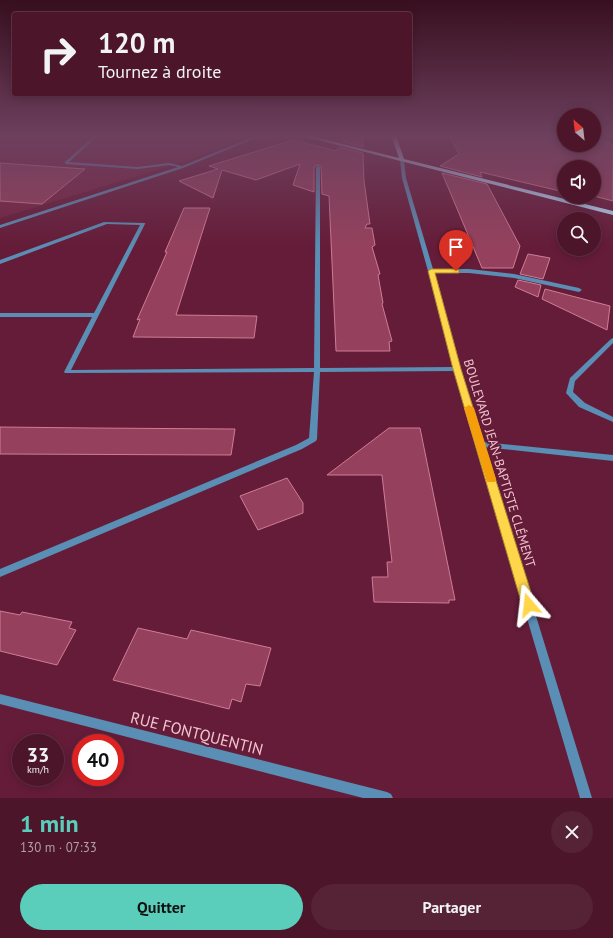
<!DOCTYPE html>
<html lang="fr">
<meta charset="utf-8">
<style>
:root{--surface:#4c152a;--page:#562236;--text:#f1f3f6;--muted:#b29fa8;--line:#633447;--accent:#5bcebb}
body{margin:0;font-family:"PT Sans",sans-serif;background:var(--page);color:var(--text);height:100vh;display:flex;flex-direction:column;font-size:15px;white-space:nowrap}
*{box-sizing:border-box;margin:0}
p{font-size:13px;color:var(--muted)}
.icon{flex:none;width:22px;height:22px;fill:none;stroke:currentColor;stroke-width:2;stroke-linecap:round;stroke-linejoin:round}
.map{position:relative;height:798px;overflow:hidden}
.panel{display:flex;flex-direction:column;background:var(--surface);flex:1}
.panel>*{flex:none}
.hud{position:absolute;left:12px;top:12px;width:400px;height:84px;border-radius:4px;box-shadow:0 2px 10px #0003,0 0 0 1px var(--line);background:#4c152a;color:var(--text);overflow:hidden}
.needle{width:26px;rotate:332deg}
.tools{position:absolute;left:557px;top:108px;display:grid;gap:8px}
.tools a{display:grid;place-items:center;width:44px;height:44px;border-radius:50%;background:var(--surface);box-shadow:0 2px 10px #0003,0 0 0 1px var(--line);font-size:20px}
.speed{position:absolute;left:12px;top:734px;display:flex;gap:8px;font-size:20px;font-weight:700;text-align:center}
.speed>*{display:grid;place-content:center;width:52px;height:52px;border-radius:50%;background:var(--surface);box-shadow:0 2px 10px #0003,0 0 0 1px var(--line);line-height:1}
.speed small{font-size:10px;font-weight:400}
.speed .limit{border:6px solid #d22;background:#fff;color:#111}
.pin{position:absolute;display:grid;place-items:center;width:34px;height:34px;color:#fff;margin:-41px -17px;border-radius:50% 50% 50% 0;rotate:-45deg;box-shadow:0 0 4px #0007}
.pin .icon{rotate:45deg}
.me{position:absolute;width:44px;margin:-22px;rotate:343deg;stroke-linejoin:round;filter:drop-shadow(0 0 3px #0008)}
.turn{display:flex;align-items:center;gap:14px;height:84px;padding:0 20px;font-size:18px}
.turn .icon{width:52px;height:52px;stroke-width:2.5}
.turn b{display:block;font-size:28px;line-height:34px}
.round{display:grid;place-items:center;flex:none;width:42px;height:42px;border-radius:21px;background:var(--page)}
.head{display:flex;align-items:center;justify-content:space-between;height:68px;padding:0 20px}
h1{font-size:24px;font-weight:700;line-height:30px;color:var(--accent)}
.action{display:flex;gap:8px;margin-top:auto;padding:8px 20px}
.action a{flex:1;height:46px;border-radius:24px;background:var(--accent);color:#111;font-size:16px;font-weight:700;line-height:46px;text-align:center}
.action a+a{background:var(--page);color:var(--text)}
.map>svg:first-child{display:block}
</style>
<div class="map">
<svg width="613" height="798" viewBox="0 0 613 798">
<rect width="100%" height="100%" fill="#651c38"/>
<!-- built -->
<path fill="#752442" d="M0 135H252L186 161 0 218Z"/>
<!-- building -->
<g fill="#95415d" stroke="#cf7c94">
<path d="M349 135H362L363 147 343 142Z"/>
<path d="M449 135H564V145H594V135H601L613 146V201L594 196V167H564V192L480 172 482 177 440 166 459 154Z"/>
<path d="M293 140 336 151 339 147 363 153 364 181 370 224H367L365 228H372L375 245 372 247 380 274 378 275 383 303 382 304 392 341 389 342 390 351H336L329 196 322 194 321 166 317 165 314 167V192L293 185 300 164 256 180 222 170 213 198 179 181 218 169 209 166Z"/>
<path d="M0 163 85 169 42 204 0 201Z"/>
<path d="M442 173 487 184 520 246 513 268H482Z"/>
<path d="M184 208H210L176 315 257 316 254 338 133 337 140 319 137 320 167 252H165Z"/>
<path d="M528 254 550 258 543 279 520 274Z"/>
<path d="M518 280 541 285 538 297 515 287Z"/>
<path d="M545 289 610 306 607 330 542 299Z"/>
<path d="M0 427 92 428 235 429 231 455 0 454Z"/>
<path d="M389 428H420L455 600H449V603L374 602 372 577H388L387 562H392L382 475H327Z"/>
<path d="M287 478 303 503V513L258 530 240 496Z"/>
<path d="M0 611 20 615 22 612 72 622 69 628 76 630 57 665 0 651Z"/>
<path d="M138 628 187 639 191 630 271 648 260 686 246 684 241 702 232 699 229 709 113 680Z"/>
</g>
<g fill="none" stroke-linecap="round" stroke-linejoin="round">
<!-- minor -->
<g fill="#5a8eb4" fill-rule="evenodd">
<path d="M95 135H99L69 162 138 167 169 163 182 166 258 135H263L183 168 0 228V225L178 167 169 165 138 169 65 164V162Z"/>
<path d="M402 159 404 160 406 178 433 269H469L514 274 579 288 582 290 579 292 514 278 469 273H434L460 369 483 442 613 455V461L484 447 592 798H580L454 371 320 372 317 439 316 441 302 449 0 577V569L296 445 309 438 314 372 65 373 64 372 92 317H0V313H94L140 225 107 224 0 264V260L104 222 145 223V224L71 370 314 368 316 167 318 166 320 167V368L453 367 428 271 402 178 400 160Z"/>
<path d="M613 338V343L575 381 573 392 585 403 613 417V422L579 407 566 393 570 378 611 339Z"/>
<path d="M0 694 387 792 391 794 393 798H363L0 704Z"/>
</g>
<!-- major -->
<path fill="#b2daf9" fill-rule="evenodd" d="M298 135H307L399 158 391 135H396L404 159 613 211V215Z"/>
</g>
<!-- sky -->
<linearGradient id="sky" x2="0" y2="1"><stop stop-color="#380f1f"/><stop offset="0.55" stop-color="#6d405e"/><stop offset="1" stop-color="#6d405e" stop-opacity="0"/></linearGradient>
<rect width="613" height="247" fill="url(#sky)"/>
<!-- route -->
<path fill="#ffd54a" stroke="#a68a30" d="M456 269 459 270V273H435L461 369 535 605 533 609 529 611 524 609 522 605 453 369 428 271 431 269Z"/>
<!-- slow -->
<path fill="#f59e0b" d="M469 405 474 408 496 479 495 482H487L486 479 464 408Z"/>
<g text-anchor="middle" stroke-width="4" stroke-linejoin="round" paint-order="stroke">
<!-- street labels -->
<g font-size="13" fill="#f1c4cf" stroke="#651c38">
<text transform="translate(500 463) rotate(73)" y="5">BOULEVARD JEAN-BAPTISTE CLÉMENT</text>
</g>
<!-- near-street labels -->
<g font-size="16" fill="#f1c4cf" stroke="#651c38">
<text transform="translate(197 733) rotate(14)" y="6">RUE FONTQUENTIN</text>
</g>
</g>
</svg>
<div class="tools">
<a><svg class="needle" viewBox="-14 -14 28 28"><path d="M0-13l5 13h-10z" fill="#e53935"/><path d="M0 13l5-13h-10z" fill="#b29fa8"/></svg></a>
<a><svg class="icon" aria-label="sound" viewBox="0 0 24 24"><path d="M4 9h4l5-4v14l-5-4H4zM17 9q2 3 0 6"/></svg></a>
<a><svg class="icon" aria-label="search" viewBox="0 0 24 24"><circle cx="10" cy="10" r="6"/><path d="M15 15l6 6"/></svg></a>
</div>
<div class="speed"><div>33<small>km/h</small></div><div class="limit">40</div></div>
<div class="pin" style="left:456px;top:271px;background:#d93025"><svg class="icon" aria-label="arrive" viewBox="0 0 24 24"><path d="M6 21V4h12l-3 4 3 4H6"/></svg></div>
<svg class="me" style="left:529px;top:605px" viewBox="-20 -20 40 40"><path d="M0-17L14 15 0 8-14 15z" fill="#ffd54a" stroke="#fff" stroke-width="4"/></svg>
<div class="hud">
<div class="turn"><svg class="icon" aria-label="right" viewBox="0 0 24 24"><path d="M7 20v-9h11M14 6l5 5-5 5"/></svg><div><b>120 m</b>Tournez à droite</div></div>
</div>
</div>
<section class="panel">
<div class="head"><div><h1>1 min</h1><p>130 m · 07:33</p></div><a class="round"><svg class="icon" aria-label="close" viewBox="0 0 24 24"><path d="M6 6l12 12M18 6L6 18"/></svg></a></div>
<div class="action"><a>Quitter</a><a>Partager</a></div>
</section>
